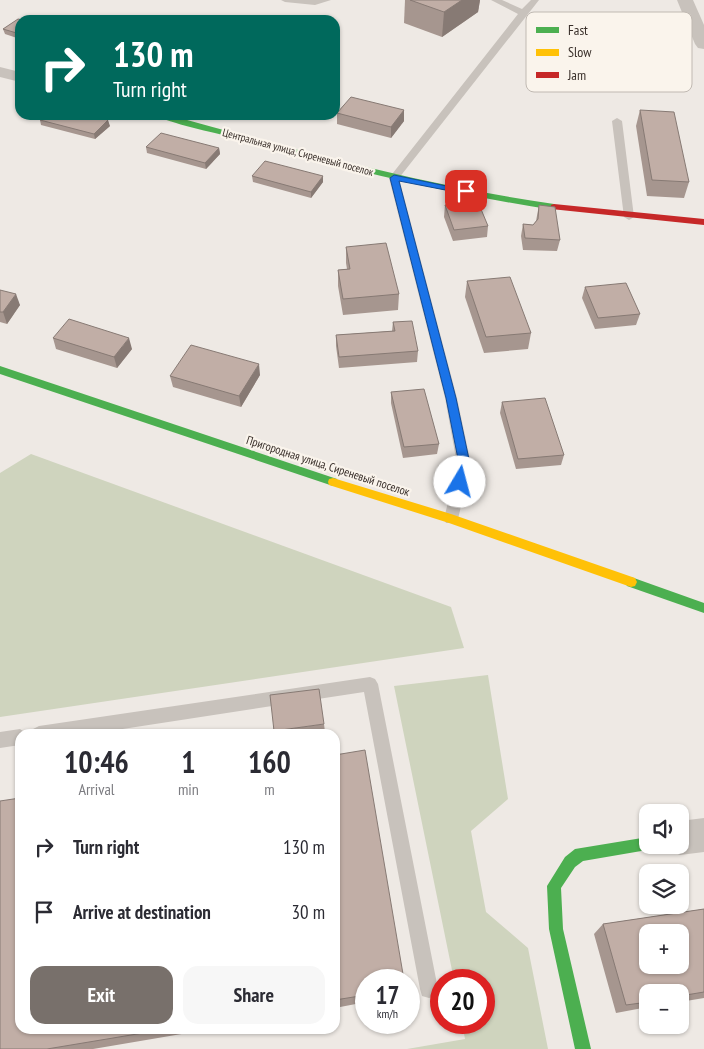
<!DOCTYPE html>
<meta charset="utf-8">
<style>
:root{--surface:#fff;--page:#f7f7f7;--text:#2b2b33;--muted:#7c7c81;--accent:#78706b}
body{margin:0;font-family:"PT Sans Narrow",sans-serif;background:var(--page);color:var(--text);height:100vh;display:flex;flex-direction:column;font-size:19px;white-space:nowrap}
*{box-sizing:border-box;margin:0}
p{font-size:16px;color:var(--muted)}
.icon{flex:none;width:28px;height:28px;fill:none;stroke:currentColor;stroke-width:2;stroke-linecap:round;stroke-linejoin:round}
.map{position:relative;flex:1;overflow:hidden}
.details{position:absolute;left:15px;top:729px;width:325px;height:305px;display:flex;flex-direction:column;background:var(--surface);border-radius:15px;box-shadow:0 1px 4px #0004}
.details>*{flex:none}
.top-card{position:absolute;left:15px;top:15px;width:325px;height:105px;border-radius:15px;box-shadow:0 1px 4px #0004;background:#00695c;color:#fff;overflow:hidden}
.tools{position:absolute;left:639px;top:804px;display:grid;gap:10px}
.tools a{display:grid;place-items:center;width:50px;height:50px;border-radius:10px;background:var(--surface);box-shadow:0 1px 4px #0004;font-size:25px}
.speed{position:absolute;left:355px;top:969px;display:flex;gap:10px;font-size:25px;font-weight:700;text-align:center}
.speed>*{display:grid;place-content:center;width:65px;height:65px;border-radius:50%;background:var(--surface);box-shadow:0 1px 4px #0004;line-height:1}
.speed small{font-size:12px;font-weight:400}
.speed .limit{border:8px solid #d22;background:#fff;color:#111}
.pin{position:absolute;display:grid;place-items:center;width:42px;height:42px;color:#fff;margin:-21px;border-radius:10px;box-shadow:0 2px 8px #0006}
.me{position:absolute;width:55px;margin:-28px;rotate:8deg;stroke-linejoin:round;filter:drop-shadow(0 0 4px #0008)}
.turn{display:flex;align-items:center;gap:18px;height:105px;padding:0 15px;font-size:22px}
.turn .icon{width:65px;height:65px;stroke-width:2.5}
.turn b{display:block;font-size:35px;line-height:42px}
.eta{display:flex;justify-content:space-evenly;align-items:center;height:85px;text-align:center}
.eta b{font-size:30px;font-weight:700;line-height:35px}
.action{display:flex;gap:10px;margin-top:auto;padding:10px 15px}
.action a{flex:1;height:58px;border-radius:15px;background:var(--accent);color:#fff;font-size:20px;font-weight:700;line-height:58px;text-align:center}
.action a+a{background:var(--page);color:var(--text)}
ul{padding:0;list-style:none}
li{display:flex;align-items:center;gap:15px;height:65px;padding:0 15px}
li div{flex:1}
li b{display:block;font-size:19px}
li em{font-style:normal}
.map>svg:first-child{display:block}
</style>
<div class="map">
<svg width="704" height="1049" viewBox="0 0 704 1049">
<rect width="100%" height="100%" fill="#eee9e4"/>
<!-- green -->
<g fill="#cfd4be">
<path d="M31 454 451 607 464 648 0 717V473Z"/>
<path d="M488 675 508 799 471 831 486 912 528 948 548 1049H407L465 1039 462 1023 484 1022V980H454L394 686Z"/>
</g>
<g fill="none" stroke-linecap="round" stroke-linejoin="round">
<!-- lane -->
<g fill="#c8c2bc" fill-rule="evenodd">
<path d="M281 0H331L315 5 285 2Z"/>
<path d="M491 0H502L522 9 531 0H539L399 178 457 398 471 464 458 519 456 523H446L444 519 457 464 445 398 389 178 518 14Z"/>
<path d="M617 118 622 121 634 217 629 220 624 217 612 121Z"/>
<path d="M370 677 375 679 378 684 438 989 436 996 429 998 422 996 420 989 364 692 90 734H31L33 729 39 726Z"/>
<path d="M20 729 27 734H20V745L0 748V732Z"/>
</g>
<!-- street -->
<g fill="#c8c2bc" fill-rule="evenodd">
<path d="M677 0H693L704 25V49L698 48 695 44Z"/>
<path d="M0 67 20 72V82L0 77Z"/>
<path d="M704 818V852L680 855 668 850 666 845H680V821Z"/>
</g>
<!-- fast -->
<g fill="#4caf50" fill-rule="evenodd">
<path d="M156 115H169C296 150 423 185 554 204L558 207 554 210C445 193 338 167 232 137 216 133 167 123 156 115Z"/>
<path d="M0 366 337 479 338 482 333 486 0 374Z"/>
<path d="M631 577 704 603V613L627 586 625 582 627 578Z"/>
<path d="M648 837V845H655L653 849 583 861 575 867 561 888 563 929 591 1049H575L549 929 547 886 565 857 575 849Z"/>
</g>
<!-- slow -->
<path fill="#ffc107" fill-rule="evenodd" d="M333 478 451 514 635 578 637 582 635 586 631 587 449 523 329 485 328 482 329 479Z"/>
<!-- jam -->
<path fill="#c62828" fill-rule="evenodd" d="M554 204 704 219V225L551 209V205Z"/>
</g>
<!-- wall -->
<g fill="#a6968f">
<path d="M405 0H480L478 12 442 37 404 23Z"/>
<path d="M20 20V39L5 34 3 29Z"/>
<path d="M578 47 561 75 527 68 528 62Z"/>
<path d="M404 110V121L391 138 337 124V113Z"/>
<path d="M640 110 689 182 684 198 647 196 636 126Z"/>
<path d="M40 120 110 126 95 139 41 125Z"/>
<path d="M146 147 219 148 220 154 206 169 147 153Z"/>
<path d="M252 176 323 182 311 198 253 182Z"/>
<path d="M445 205 488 226 487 237 453 241 444 217Z"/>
<path d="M539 205 560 240 557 251 523 250 521 236 523 224 533 225 536 221Z"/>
<path d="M346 247 399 294 398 310 343 315 338 286V270L347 269 346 263Z"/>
<path d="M467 281 531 333 528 349 484 353 465 297Z"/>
<path d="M585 287 640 314 636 325 595 329 582 298Z"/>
<path d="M0 290 20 305 7 324 0 322Z"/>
<path d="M393 322 418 351 417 362 339 368 336 346V335L392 331Z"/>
<path d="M53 338 132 349 117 368 56 349Z"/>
<path d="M260 375 241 407 173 387 170 376Z"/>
<path d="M391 392 439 444 437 454 403 458 391 403Z"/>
<path d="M502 402 564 455 561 465 516 469 500 413Z"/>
<path d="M324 724 325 732 314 734H275L274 731Z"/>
<path d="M335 755 366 980V1002L335 1008V939H338L335 920Z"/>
<path d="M704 909V998L680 1002V992H648V1007L616 1013 594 934 603 924Z"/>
<path d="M20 1029H211L93 1049H0Z"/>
</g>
<!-- shaded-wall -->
<g fill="#877a74">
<path d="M462 0H480L478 12 442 37 444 12Z"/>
<path d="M579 41 578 47 561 75 562 69Z"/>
<path d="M404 110V121L391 138V127Z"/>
<path d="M108 120 110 126 95 139 94 134Z"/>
<path d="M219 148 220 154 206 169 205 163Z"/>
<path d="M323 176V182L311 198V192Z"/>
<path d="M16 294 20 305 7 324 3 312Z"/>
<path d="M129 338 132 349 117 368 114 357Z"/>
<path d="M259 364 260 375 241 407 239 396Z"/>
</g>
<!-- building -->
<g fill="#c1aea6" stroke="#877a74" fill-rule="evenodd">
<path d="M410 0H462L444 12Z"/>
<path d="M18 19 23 20H20V34L3 29Z"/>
<path d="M351 97 404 110 391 127 337 113Z"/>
<path d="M640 110 674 112 689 182 652 180Z"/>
<path d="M45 115H90L108 120 94 134 40 120Z"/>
<path d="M161 133 219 148 205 163 146 147Z"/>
<path d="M265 161 323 176 311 192 252 176Z"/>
<path d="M478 202 488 226 454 230 445 205Z"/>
<path d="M539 205 555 207 560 240 525 238 523 224 533 225 538 219Z"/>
<path d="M386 243 399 294 343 299 338 270 350 269 346 247Z"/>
<path d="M510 277 531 333 486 337 467 281Z"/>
<path d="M626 283 640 314 598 318 585 287Z"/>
<path d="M0 290 16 294 3 312H0Z"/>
<path d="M69 319 129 338 114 357 53 338Z"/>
<path d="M412 321 418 351 339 357 336 335 395 331 393 322Z"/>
<path d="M191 345 259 364 239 396 170 376Z"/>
<path d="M424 389 439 444 404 447 391 392Z"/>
<path d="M545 398 564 455 518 459 502 402Z"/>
<path d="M319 689 324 724 274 731 270 695Z"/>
<path d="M365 750 404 980H366V995L335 1000V939H338L335 915V755Z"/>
<path d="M20 798V1029H167L47 1049H0V801Z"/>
<path d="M704 909V992L680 996V992H648V1002L626 1005 603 924ZM648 932H680V965H648Z"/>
</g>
<!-- route -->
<path fill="#1a73e8" stroke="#114b97" d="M394 175 470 191 466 194 399 181 456 398 470 464 465 482 460 487 454 482 459 464 446 398 390 178Z"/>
<g text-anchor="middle" stroke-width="4.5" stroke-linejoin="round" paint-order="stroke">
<!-- far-street labels -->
<g font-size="11" fill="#392f2a" stroke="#faf4ec">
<text transform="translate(298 152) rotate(15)" y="4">Центральная улица, Сиреневый поселок</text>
</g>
<!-- street labels -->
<g font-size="12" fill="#392f2a" stroke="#faf4ec">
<text transform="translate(328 466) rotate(18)" y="4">Пригородная улица, Сиреневый поселок</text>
</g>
</g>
<!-- legend -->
<rect x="526" y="12" width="166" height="80" rx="8" fill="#faf4ec" stroke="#c0b9b2" stroke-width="1"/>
<rect x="536" y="27" width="23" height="6" fill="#4caf50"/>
<rect x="536" y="49" width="23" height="7" fill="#ffc107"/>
<rect x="536" y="72" width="23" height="6" fill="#c62828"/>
<g font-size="14" fill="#392f2a">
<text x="568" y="35">Fast</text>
<text x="568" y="57">Slow</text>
<text x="568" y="80">Jam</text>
</g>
</svg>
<div class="tools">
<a><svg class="icon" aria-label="sound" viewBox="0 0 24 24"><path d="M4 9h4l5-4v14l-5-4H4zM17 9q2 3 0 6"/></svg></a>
<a><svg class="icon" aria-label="layers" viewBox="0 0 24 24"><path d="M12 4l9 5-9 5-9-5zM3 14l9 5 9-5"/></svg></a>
<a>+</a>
<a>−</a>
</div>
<div class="speed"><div>17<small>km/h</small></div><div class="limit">20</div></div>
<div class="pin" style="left:466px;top:191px;background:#d93025"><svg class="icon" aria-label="arrive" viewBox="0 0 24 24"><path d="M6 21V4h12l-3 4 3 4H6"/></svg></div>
<svg class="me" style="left:460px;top:482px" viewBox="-20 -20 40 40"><circle r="19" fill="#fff"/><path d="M0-13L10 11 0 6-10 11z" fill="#1a73e8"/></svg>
<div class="top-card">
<div class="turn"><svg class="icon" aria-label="right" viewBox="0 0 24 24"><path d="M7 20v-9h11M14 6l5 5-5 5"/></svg><div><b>130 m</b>Turn right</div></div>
</div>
<section class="details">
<div class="eta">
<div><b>10:46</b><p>Arrival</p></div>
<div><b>1</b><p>min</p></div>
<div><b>160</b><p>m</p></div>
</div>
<ul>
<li><svg class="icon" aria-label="right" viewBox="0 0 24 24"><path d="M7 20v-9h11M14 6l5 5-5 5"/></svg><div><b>Turn right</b></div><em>130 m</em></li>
<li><svg class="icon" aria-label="arrive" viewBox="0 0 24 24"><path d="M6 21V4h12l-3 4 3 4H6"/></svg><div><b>Arrive at destination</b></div><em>30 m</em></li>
</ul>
<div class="action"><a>Exit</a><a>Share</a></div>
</section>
</div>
